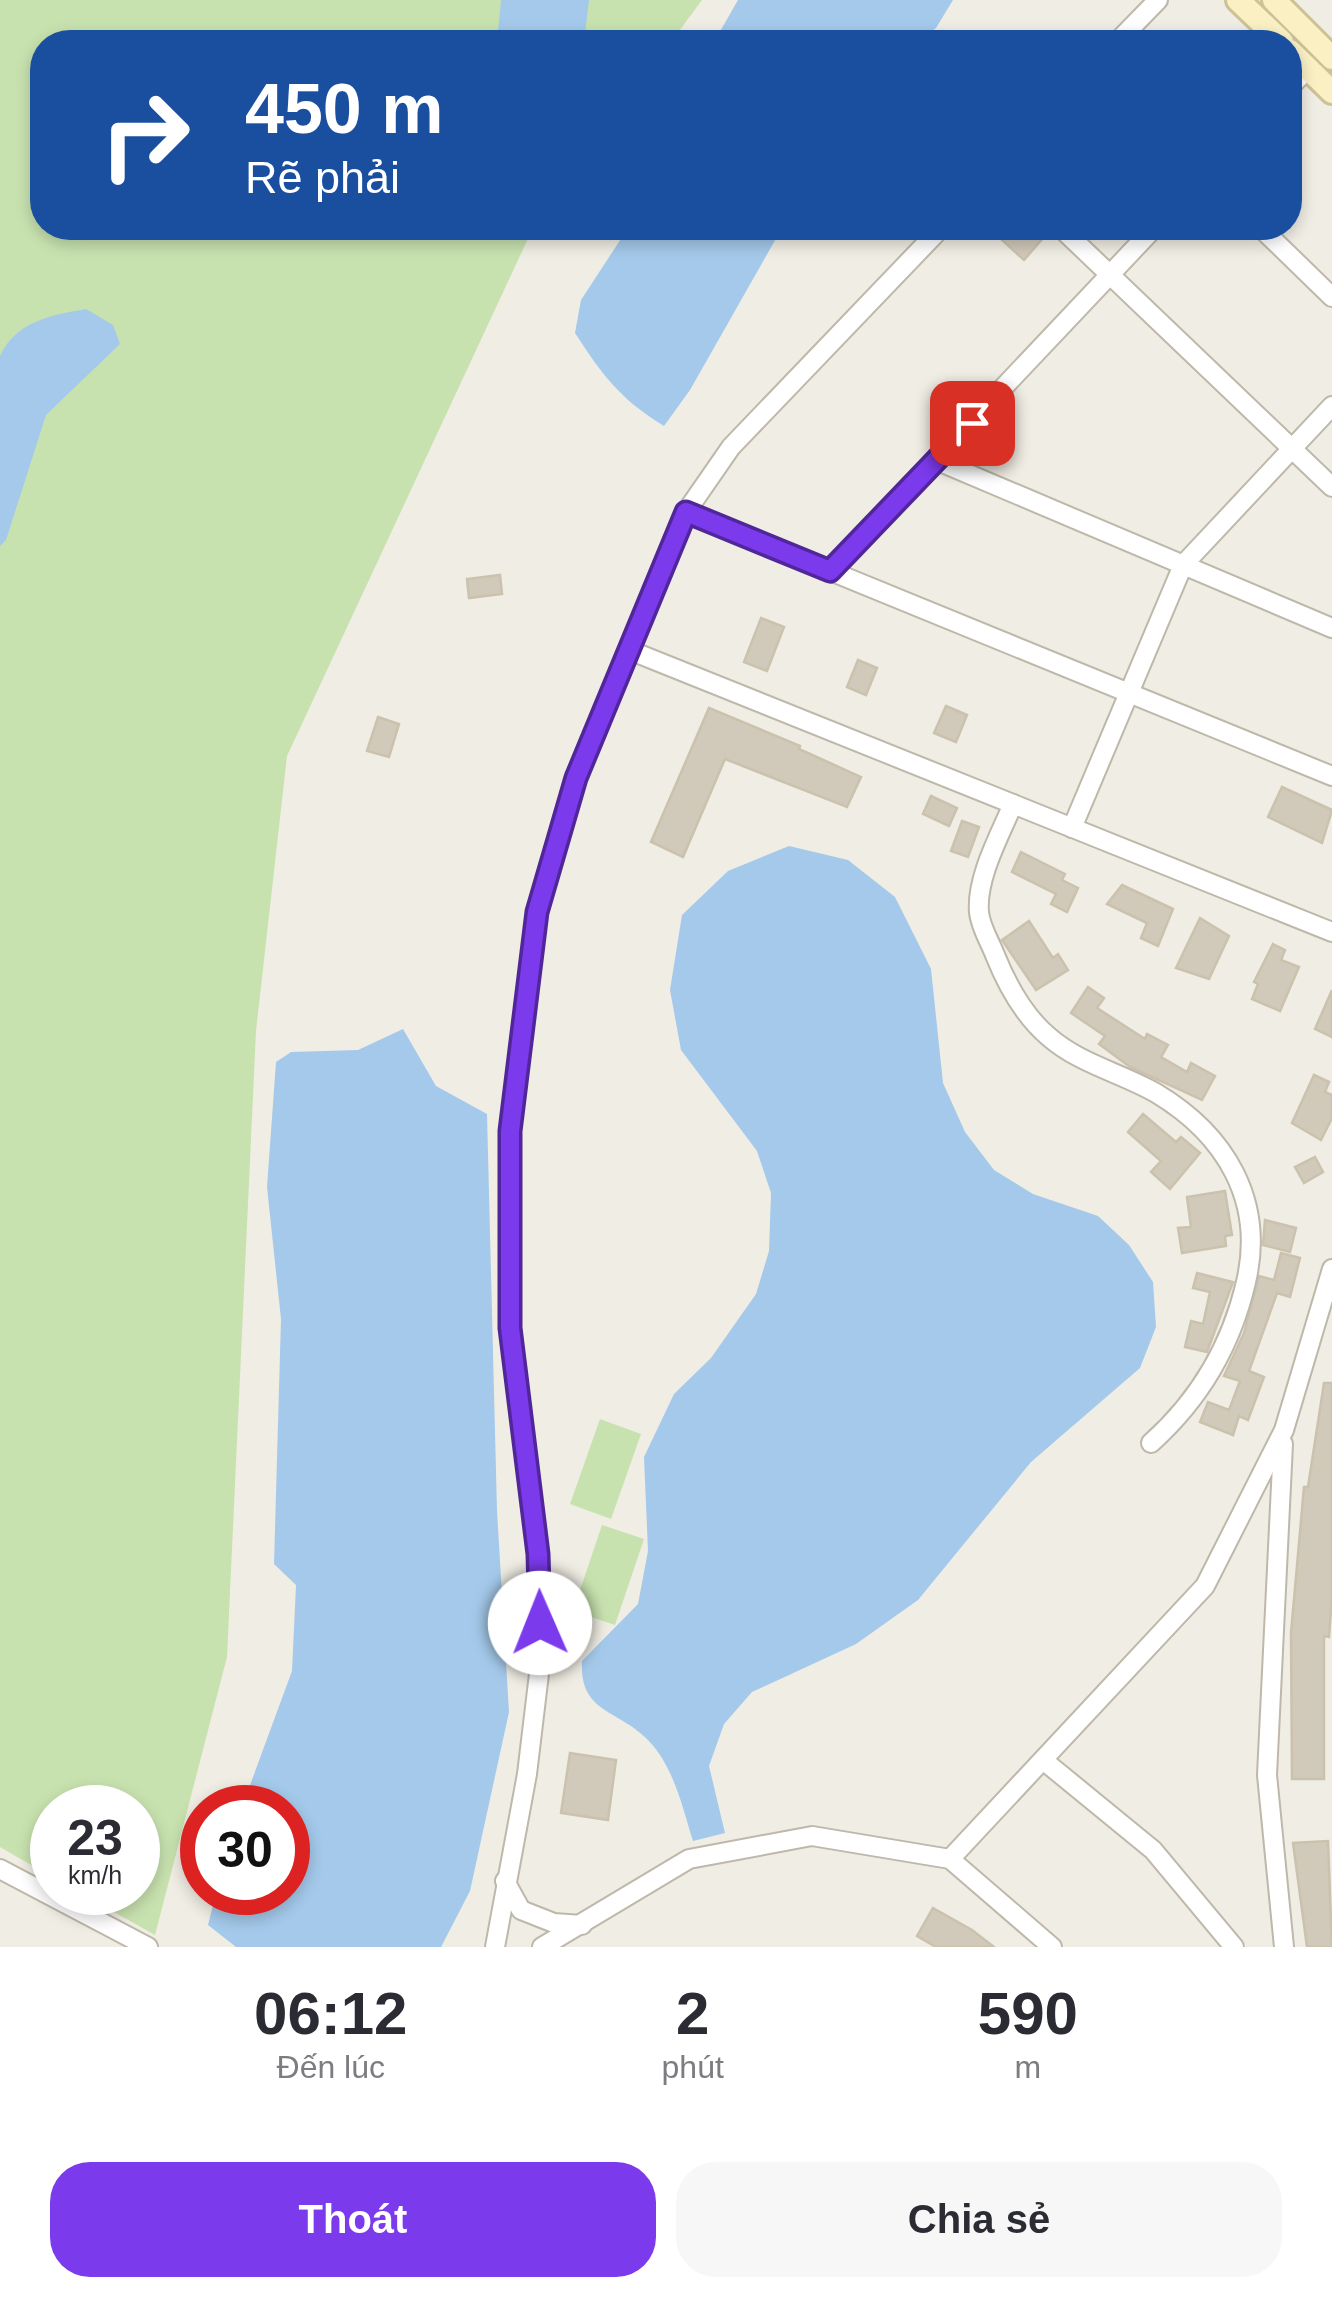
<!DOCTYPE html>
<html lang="vi">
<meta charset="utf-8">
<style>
:root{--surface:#fff;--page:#f7f7f7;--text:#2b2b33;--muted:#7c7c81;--accent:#7c3aed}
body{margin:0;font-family:Helvetica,sans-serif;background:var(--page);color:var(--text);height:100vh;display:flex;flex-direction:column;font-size:38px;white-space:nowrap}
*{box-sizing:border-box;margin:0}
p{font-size:32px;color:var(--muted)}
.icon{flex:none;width:55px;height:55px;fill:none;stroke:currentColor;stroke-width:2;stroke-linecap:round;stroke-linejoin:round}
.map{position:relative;height:1947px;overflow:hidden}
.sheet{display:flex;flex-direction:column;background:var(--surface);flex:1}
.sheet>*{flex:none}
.top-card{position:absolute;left:30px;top:30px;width:1272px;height:210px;border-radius:40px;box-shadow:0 5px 15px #0003;background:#1a4fa0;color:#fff;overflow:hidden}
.speed{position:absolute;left:30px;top:1785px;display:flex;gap:20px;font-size:50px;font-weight:700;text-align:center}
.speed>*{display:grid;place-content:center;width:130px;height:130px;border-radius:50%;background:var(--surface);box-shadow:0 5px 15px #0003;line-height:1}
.speed small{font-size:25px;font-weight:400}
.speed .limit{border:15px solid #d22;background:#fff;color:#111}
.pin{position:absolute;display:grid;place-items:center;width:85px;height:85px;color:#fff;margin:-42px;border-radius:20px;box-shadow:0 5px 15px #0006}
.me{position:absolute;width:110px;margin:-55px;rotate:359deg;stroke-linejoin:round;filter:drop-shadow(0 0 8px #0008)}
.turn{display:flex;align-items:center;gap:35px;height:210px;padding:0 50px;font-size:45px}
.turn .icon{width:130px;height:130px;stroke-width:2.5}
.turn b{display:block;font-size:70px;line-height:85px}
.eta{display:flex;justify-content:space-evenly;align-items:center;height:170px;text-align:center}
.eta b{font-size:60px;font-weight:600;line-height:70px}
.button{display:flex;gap:20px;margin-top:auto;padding:20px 50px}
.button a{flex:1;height:115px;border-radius:40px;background:var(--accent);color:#fff;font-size:40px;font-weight:600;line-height:115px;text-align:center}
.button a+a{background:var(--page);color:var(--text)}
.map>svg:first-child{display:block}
</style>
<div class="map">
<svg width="1332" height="1947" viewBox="0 0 1332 1947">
<rect width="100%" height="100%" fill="#f0ede4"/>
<!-- green -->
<g fill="#c8e2af">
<path d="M0 0H702L671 42H42V228H533L287 756 256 1031 227 1657 155 1935 80 1893 138 1892V1808H52V1877L0 1847Z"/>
<path d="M600 1419 641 1434 611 1519 570 1504Z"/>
<path d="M602 1525 644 1539 615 1625 573 1611Z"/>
</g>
<!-- water -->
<g fill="#a4c9ea">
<path d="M501 0H589L584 42H497Z"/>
<path d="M738 0H953L936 28 918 42H714Z"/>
<path d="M628 228H782L690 390 664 426C620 399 603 376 575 333L581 300Z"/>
<path d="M86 309 113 325 120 344 46 415 6 540 0 546V356C16 321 52 315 86 309Z"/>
<path d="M789 846 848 860 895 897 931 969 943 1083 965 1132 994 1170 1033 1194 1098 1216 1129 1245 1153 1282 1156 1327 1140 1368 1031 1462 918 1600 856 1644 752 1692 724 1724 709 1766 725 1833 693 1841C682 1806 674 1767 648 1740 618 1709 579 1713 582 1661L638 1604 648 1551 644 1457 674 1394 711 1358 756 1294 769 1251 771 1193 757 1151 681 1050 670 990 682 915 728 871Z"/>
<path d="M403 1029 436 1086 487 1114 497 1511 509 1712 470 1891 441 1947H236L208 1925 216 1893 288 1892V1808L242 1807 292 1671 296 1585 274 1564 281 1319 267 1187 276 1062 291 1052 358 1050Z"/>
</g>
<!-- building -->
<g fill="#d1c9ba" stroke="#cbc2ae" stroke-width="2.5">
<path d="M989 228H1033L1044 237 1024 260Z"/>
<path d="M500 575 502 594 469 598 467 579Z"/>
<path d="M761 618 784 627 767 671 744 662Z"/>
<path d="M858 660 877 668 866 695 847 687Z"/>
<path d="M946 706 967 715 956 742 934 733Z"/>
<path d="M709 708 800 746 799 749 861 777 847 807 725 759 683 857 651 842Z"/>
<path d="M378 717 399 724 389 757 367 751Z"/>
<path d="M1282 787 1332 810 1322 843 1268 817Z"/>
<path d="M931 796 957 808 949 826 923 814Z"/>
<path d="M962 821 979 827 968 857 951 851Z"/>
<path d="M1021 852 1065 874 1062 880 1078 888 1067 912 1051 904 1056 894 1012 872Z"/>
<path d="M1122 885 1173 909 1158 946 1141 938 1147 923 1107 904Z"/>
<path d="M1200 918 1229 936 1209 979 1176 968Z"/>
<path d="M1029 921 1053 958 1058 954 1068 970 1036 990 1002 940Z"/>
<path d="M1273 944 1285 950 1281 960 1299 967 1280 1011 1252 999 1258 984 1254 982Z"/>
<path d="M1088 987 1104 998 1097 1008 1145 1039 1147 1034 1168 1045 1161 1057 1187 1072 1191 1063 1215 1076 1202 1100 1130 1067 1099 1044 1105 1036 1071 1013Z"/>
<path d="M1332 990V1037L1315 1029Z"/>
<path d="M1314 1075 1329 1082 1325 1092 1332 1095V1118L1321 1140 1292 1123Z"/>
<path d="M1143 1114 1176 1142 1181 1137 1200 1153 1170 1189 1151 1172 1161 1161 1128 1132Z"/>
<path d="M1315 1157 1323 1172 1304 1183 1295 1167Z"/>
<path d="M1225 1191 1232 1235 1225 1236 1226 1246 1182 1253 1178 1228 1191 1227 1187 1197Z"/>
<path d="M1265 1220 1296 1228 1290 1252 1263 1245Z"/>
<path d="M1281 1253 1300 1258 1290 1297 1277 1293 1249 1371 1264 1377 1248 1420 1239 1416 1233 1435 1200 1422 1208 1402 1229 1410 1240 1381 1224 1376 1244 1333 1259 1276 1274 1280Z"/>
<path d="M1197 1273 1233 1282 1207 1352 1185 1347 1191 1321 1203 1324 1210 1292 1193 1288Z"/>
<path d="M1324 1383H1332V1597L1329 1637 1324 1636V1779H1292L1291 1633 1304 1487H1308Z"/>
<path d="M570 1753 616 1760 608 1820 561 1813Z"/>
<path d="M1328 1841 1332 1947H1307L1293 1843Z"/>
<path d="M933 1908 972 1930 994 1947H936L917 1936Z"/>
</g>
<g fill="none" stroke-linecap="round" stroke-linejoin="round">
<!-- street casing -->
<g stroke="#beb8aa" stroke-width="22">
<g id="street">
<path d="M1117 42 1158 0"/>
<path d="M1290 87 1308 68"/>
<path d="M1061 228 1332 487"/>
<path d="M1261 228 1332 297"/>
<path d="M938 461 1332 628"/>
<path d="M686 512 1332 776"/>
<path d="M830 571 1154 228"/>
<path d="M629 650 1332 932"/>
<path d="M1013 804C1000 835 976 878 979 912 980 926 990 942 995 955 1007 985 1024 1016 1049 1037 1080 1064 1121 1073 1156 1093 1226 1135 1265 1201 1246 1282 1231 1347 1200 1399 1151 1443"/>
<path d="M1072 828 1183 565 1332 406"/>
<path d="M1283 1444 1267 1775 1284 1947"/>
<path d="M1043 1760 1153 1850 1234 1947"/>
<path d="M950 1859 1205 1586 1284 1430 1332 1269"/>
<path d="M0 1869 148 1947"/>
<path d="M505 1881 521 1910 554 1923 582 1925"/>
<path d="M495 1947 527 1774 541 1657 538 1555 511 1328 510 1131 537 913 576 778 686 512 731 447 941 228"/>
<path d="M542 1947 689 1859 812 1836 950 1859 1052 1947"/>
</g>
</g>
<!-- secondary casing -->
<g stroke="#cdc196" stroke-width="28">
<g id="secondary">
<path d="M1238 0 1282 42"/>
<path d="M1274 0 1332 58"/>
<path d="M1290 51 1332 92"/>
</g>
</g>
<!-- street -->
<use href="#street" stroke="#fff" stroke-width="18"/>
<!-- secondary -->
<use href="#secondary" stroke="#faf0c4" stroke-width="22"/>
</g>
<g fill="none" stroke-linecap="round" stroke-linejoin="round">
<!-- route casing -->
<g stroke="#51269a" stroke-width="25">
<path id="route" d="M540 1623 538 1554 510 1328V1131L537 912 576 778 686 512 830 571 972 423"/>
</g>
<!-- route -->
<use href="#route" stroke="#7c3aed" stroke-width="18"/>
</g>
</svg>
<div class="speed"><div>23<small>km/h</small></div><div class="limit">30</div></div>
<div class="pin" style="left:972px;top:423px;background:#d93025"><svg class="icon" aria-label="arrive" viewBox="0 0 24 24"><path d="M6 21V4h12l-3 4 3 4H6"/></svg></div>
<svg class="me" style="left:540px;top:1623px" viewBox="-20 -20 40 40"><circle r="19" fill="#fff"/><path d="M0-13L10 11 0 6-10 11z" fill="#7c3aed"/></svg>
<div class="top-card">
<div class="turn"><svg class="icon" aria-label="right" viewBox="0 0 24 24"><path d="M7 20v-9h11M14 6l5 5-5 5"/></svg><div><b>450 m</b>Rẽ phải</div></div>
</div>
</div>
<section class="sheet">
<div class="eta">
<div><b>06:12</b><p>Đến lúc</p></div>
<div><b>2</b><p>phút</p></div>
<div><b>590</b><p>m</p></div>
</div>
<div class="button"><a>Thoát</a><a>Chia sẻ</a></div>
</section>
